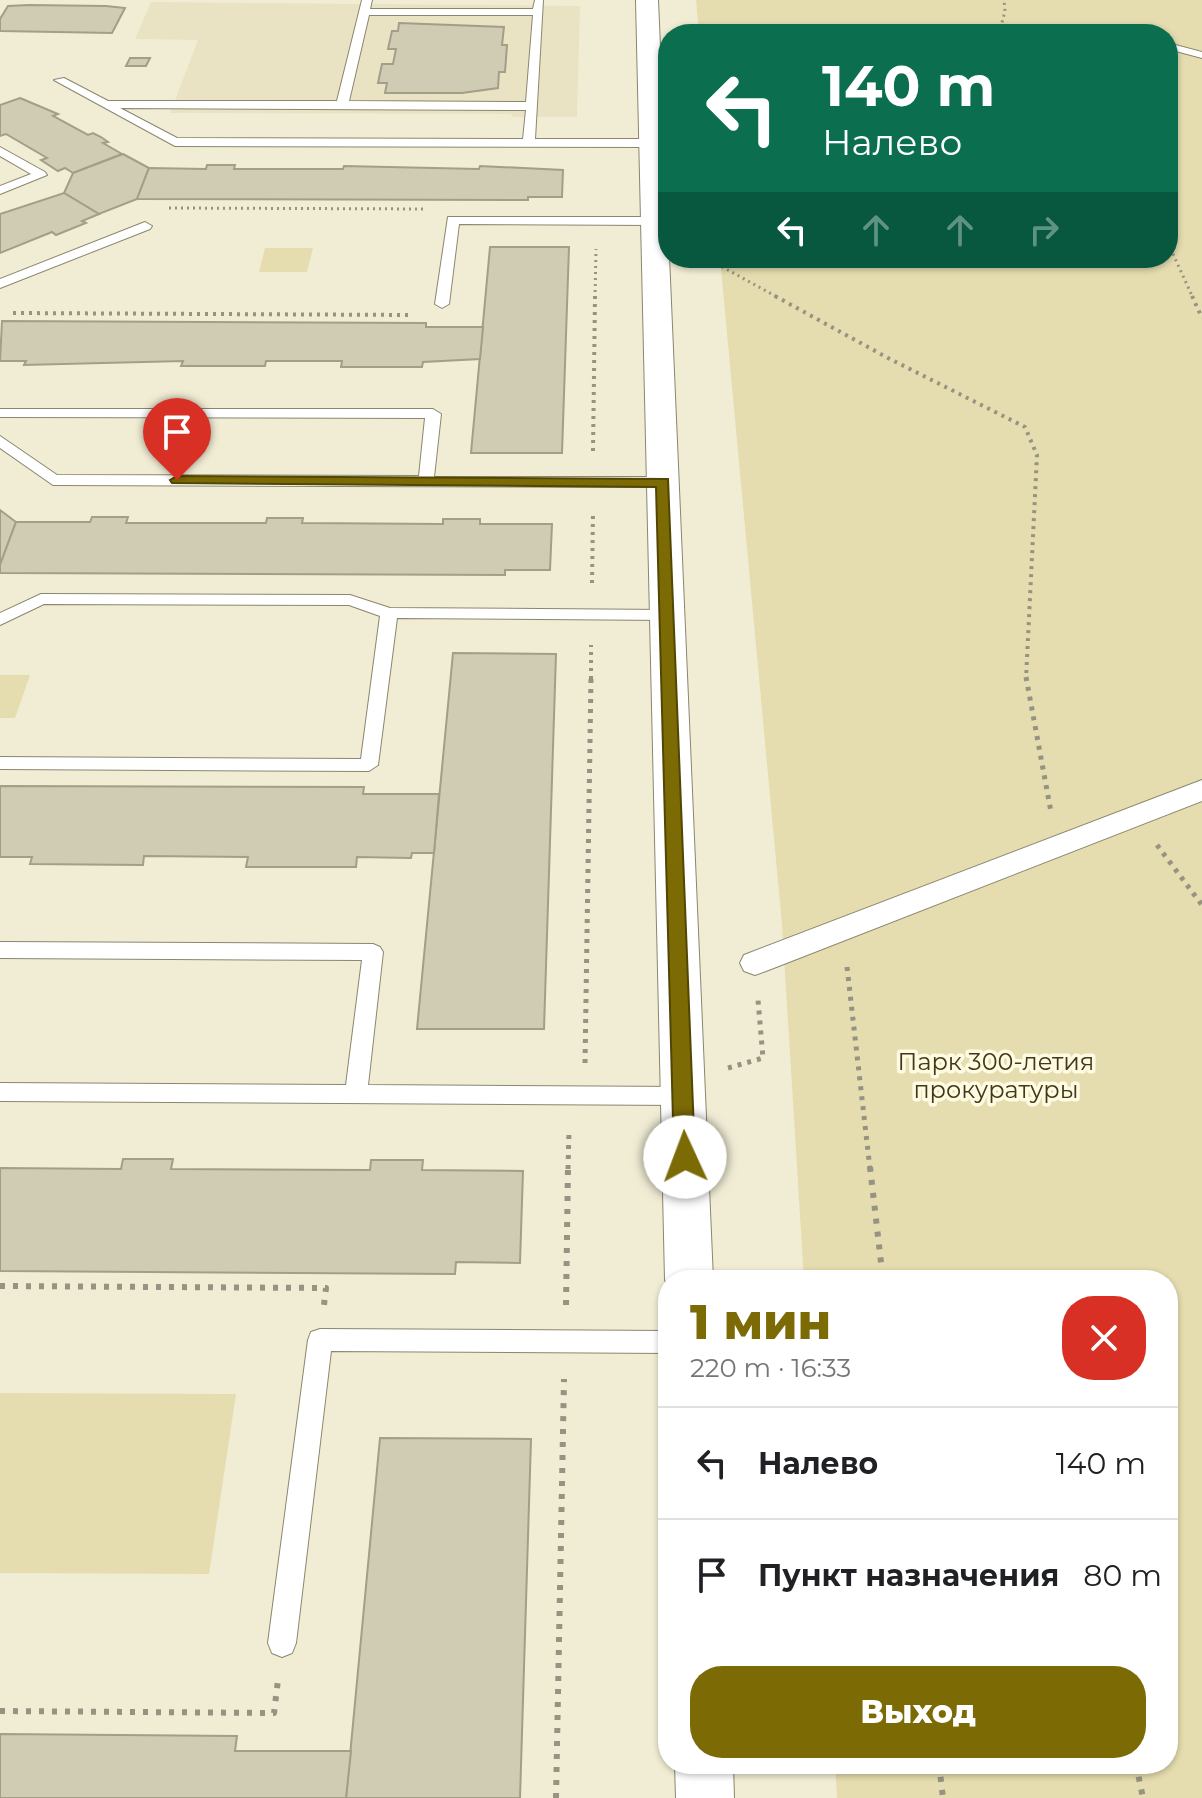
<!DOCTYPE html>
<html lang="ru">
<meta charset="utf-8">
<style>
:root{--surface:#fff;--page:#f2f2f2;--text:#202124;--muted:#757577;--line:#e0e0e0;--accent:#7c6b05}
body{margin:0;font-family:Montserrat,sans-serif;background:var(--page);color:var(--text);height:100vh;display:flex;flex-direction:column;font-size:30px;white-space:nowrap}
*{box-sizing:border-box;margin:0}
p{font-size:26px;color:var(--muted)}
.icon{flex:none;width:44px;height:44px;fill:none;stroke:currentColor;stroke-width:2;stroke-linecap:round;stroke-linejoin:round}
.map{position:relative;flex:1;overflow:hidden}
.details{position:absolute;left:658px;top:1270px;width:520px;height:504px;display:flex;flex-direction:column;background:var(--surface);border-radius:32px;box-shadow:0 2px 6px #0004}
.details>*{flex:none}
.top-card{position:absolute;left:658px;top:24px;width:520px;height:244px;border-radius:32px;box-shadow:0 2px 6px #0004;background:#0b6e4f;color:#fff;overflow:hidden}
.pin{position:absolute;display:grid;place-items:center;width:68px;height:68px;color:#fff;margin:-82px -34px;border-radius:50% 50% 50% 0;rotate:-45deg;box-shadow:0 0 8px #0007}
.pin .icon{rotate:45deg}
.me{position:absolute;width:88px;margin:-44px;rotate:358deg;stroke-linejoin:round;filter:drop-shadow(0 0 6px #0008)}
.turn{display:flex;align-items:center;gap:28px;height:168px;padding:0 32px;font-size:36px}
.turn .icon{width:104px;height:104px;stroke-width:2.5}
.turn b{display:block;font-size:56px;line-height:68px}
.lanes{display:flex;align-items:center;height:76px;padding:0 32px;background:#0003;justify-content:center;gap:40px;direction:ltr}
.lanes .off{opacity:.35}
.round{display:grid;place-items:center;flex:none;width:84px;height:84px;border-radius:32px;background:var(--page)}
.overview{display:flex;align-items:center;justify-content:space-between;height:136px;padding:0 32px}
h1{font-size:48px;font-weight:800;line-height:60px;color:var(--accent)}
.action{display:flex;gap:16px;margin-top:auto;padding:16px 32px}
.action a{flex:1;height:92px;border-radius:32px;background:var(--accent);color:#fff;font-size:32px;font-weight:800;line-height:92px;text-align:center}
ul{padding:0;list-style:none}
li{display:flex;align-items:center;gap:24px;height:112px;padding:0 32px;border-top:2px solid var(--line)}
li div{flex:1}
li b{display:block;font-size:30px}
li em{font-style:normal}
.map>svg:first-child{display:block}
</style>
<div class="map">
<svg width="1202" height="1798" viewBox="0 0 1202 1798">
<rect width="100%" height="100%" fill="#f1edd5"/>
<!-- built -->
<path fill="#e9e3c3" d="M151 2 580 6 577 117H512L511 114 170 113 198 40 135 39Z"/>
<!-- green -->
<g fill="#e5ddaf">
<path d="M696 0H1202V1798H837L835 1764H1168V1280H804L782 925 720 258H1168V34H699Z"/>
<path d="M265 248H313L307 272H259Z"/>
<path d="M0 675H30L15 718H0Z"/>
<path d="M0 1393 236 1394 209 1574 0 1573Z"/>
</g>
<!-- building -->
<g fill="#d0ccb4" stroke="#a29e87" stroke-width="2">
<path d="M29 5 106 6 125 8 112 33 0 31V19L8 6Z"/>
<path d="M399 23 504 27 502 45H507L505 72H499L498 88 462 93H385L387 83H378L382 64H393L396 49H388L392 31H398Z"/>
<path d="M130 58H150L146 66H126Z"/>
<path d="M20 98 58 114 53 116 88 135 93 133 101 137 108 142 103 143 122 154 73 173 65 168 58 171 41 160 47 158 6 134 0 136V105Z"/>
<path d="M123 154 149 168 137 199 99 214 64 193 73 173Z"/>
<path d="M207 165H235L234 169H343L344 166 479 169 480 166 563 170 562 197H528V200L137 199 149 168 206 169Z"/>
<path d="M64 193 99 214 82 221 86 223 56 235 52 232 0 253V214Z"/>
<path d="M490 247H569L562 453H471Z"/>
<path d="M2 321 426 323V327H483L480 359 423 362 422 367H341L342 361H266L265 366H181L183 361 24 365 26 361H0Z"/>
<path d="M0 510 16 522 0 565Z"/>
<path d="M92 517H128L126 523H266L267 518H303L302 523 443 524V519H480V524H552L550 570H505V575L0 573V565L16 522H90Z"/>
<path d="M453 653 556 654 544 1029H417Z"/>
<path d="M0 786 364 787 363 794H439L434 853H412L411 858 357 857 356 867H246L248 857 144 856 143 865 30 864 32 857H0Z"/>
<path d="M123 1159H173L171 1169 370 1170 371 1160H423L422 1170 523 1171 520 1263 456 1262 455 1274 0 1271V1168L121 1169Z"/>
<path d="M380 1438 531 1439 520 1798H346Z"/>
<path d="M0 1734 237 1736 235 1751H351L346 1798H0Z"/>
</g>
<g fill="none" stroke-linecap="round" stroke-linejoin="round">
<!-- service casing -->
<g stroke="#8a866f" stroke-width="2">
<g id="service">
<path d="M362 0H372L370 9H533L535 0H543L535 139H652L658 143 652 147 175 146 54 80 64 78 108 101H337ZM369 15H533L526 102 349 101ZM120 108 526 110 523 139 177 138Z"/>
<path d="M1168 43 1202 52V58L1168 49Z"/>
<path d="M0 147 45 172 47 175 0 194V186L31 174 0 156Z"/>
<path d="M448 217H654L661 221 654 225 459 224 449 304 442 308 435 304Z"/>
<path d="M145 222 152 226 150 229 0 288V279Z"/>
<path d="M0 409H433L441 414 434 477H663L671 482 663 487 53 485 0 448V436L57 475 419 476 425 418 0 417Z"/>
<path d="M41 594 350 595 390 608 667 610 676 615 667 620 397 618 378 765 369 771 0 769V757L361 759 380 616 349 605 44 604 0 625V613Z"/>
<path d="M0 942 373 944 380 947 383 952 368 1085 683 1087 691 1090 694 1096 691 1102 683 1105 0 1101V1083L346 1085 362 960 0 958Z"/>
<path d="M320 1329 668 1331V1353L331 1351 296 1643 292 1653 282 1657 272 1653 268 1643 308 1340 311 1332Z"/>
</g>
</g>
<!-- pedestrian casing -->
<g stroke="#8a866f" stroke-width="2">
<path id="pedestrian" d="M1202 780V801L766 971 755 975 744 971 740 963 744 955Z"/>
</g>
<!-- minor casing -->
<g stroke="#8a866f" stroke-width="2">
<g id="minor">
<path d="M636 0H658L713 1280H668V1286L665 1280Z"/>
<path d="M675 1764H733L734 1798H676Z"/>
</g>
</g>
<!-- path-far3 -->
<g stroke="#969382" stroke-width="3" stroke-dasharray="2 4" stroke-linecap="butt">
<path d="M999 34 1005 11 1004 0"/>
<path d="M169 208 427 209"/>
<path d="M1168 243 1193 298"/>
<path d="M706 258 779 298"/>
<path d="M595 298 596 249"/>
</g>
<!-- path-far2 -->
<g stroke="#969382" stroke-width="4" stroke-dasharray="3 5" stroke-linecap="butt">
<path d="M775 296 888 358 1025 427 1037 455 1026 679"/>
<path d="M1192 296 1202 318"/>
<path d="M13 313 411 315"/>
<path d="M593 451 595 296"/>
<path d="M592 583 593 513"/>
<path d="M591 679V645"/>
</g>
<!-- path-far1 -->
<g stroke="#969382" stroke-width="5" stroke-dasharray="4 6" stroke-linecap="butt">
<path d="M1026 677 1051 812"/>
<path d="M1157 845 1202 905"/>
<path d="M847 967 870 1169"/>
<path d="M585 1063 591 677"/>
<path d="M728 1068 763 1058 758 1000"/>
<path d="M568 1169 569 1131"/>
</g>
<!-- path -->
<g stroke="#969382" stroke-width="6" stroke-dasharray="5 8" stroke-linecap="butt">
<path d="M870 1167 883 1280"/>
<path d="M0 1286 326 1288 324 1305"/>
<path d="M566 1305 568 1167"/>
<path d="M0 1711 274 1713 278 1680"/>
<path d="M939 1764 943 1798"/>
<path d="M1136 1764 1143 1798"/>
<path d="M556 1798 564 1379"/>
</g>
<!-- service -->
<use href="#service" fill="#fff" fill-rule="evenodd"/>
<!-- pedestrian -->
<use href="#pedestrian" fill="#fff" fill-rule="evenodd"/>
<!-- minor -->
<use href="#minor" fill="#fff" fill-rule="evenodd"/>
</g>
<!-- route -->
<path fill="#7c6b05" stroke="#514603" stroke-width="2" d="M177 476 668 479 695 1157 692 1163 685 1166 677 1163 674 1157 656 487 172 483 170 480Z"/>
<g text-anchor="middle" stroke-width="7" stroke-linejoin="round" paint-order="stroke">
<!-- park labels -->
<g font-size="24" fill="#403917" stroke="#fffae2">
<text x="996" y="1070">Парк 300-летия<tspan x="996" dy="28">прокуратуры</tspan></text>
</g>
</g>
</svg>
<div class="pin" style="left:177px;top:480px;background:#d93025"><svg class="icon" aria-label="arrive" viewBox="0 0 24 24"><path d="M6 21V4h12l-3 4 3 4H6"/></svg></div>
<svg class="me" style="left:685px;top:1157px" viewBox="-20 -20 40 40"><circle r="19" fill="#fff"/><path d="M0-13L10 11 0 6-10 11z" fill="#7c6b05"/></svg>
<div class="top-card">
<div class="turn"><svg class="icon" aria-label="left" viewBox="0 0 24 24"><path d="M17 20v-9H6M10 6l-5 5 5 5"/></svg><div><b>140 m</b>Налево</div></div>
<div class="lanes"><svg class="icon" aria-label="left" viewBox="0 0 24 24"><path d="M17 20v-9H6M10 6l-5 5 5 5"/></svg><svg class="icon off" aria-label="ahead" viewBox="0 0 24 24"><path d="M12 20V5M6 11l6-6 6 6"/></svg><svg class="icon off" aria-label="ahead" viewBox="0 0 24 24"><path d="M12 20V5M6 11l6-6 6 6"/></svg><svg class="icon off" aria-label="right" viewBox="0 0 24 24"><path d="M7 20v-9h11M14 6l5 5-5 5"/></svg></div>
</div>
<section class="details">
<div class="overview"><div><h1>1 мин</h1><p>220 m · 16:33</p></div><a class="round" style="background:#d93025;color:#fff"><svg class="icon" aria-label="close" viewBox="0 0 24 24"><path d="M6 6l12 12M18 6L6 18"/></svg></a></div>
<ul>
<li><svg class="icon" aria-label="left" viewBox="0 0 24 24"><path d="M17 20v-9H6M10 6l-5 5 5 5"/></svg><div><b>Налево</b></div><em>140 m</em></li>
<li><svg class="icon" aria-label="arrive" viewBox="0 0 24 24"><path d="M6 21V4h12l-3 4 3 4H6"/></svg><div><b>Пункт назначения</b></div><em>80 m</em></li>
</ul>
<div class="action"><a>Выход</a></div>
</section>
</div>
